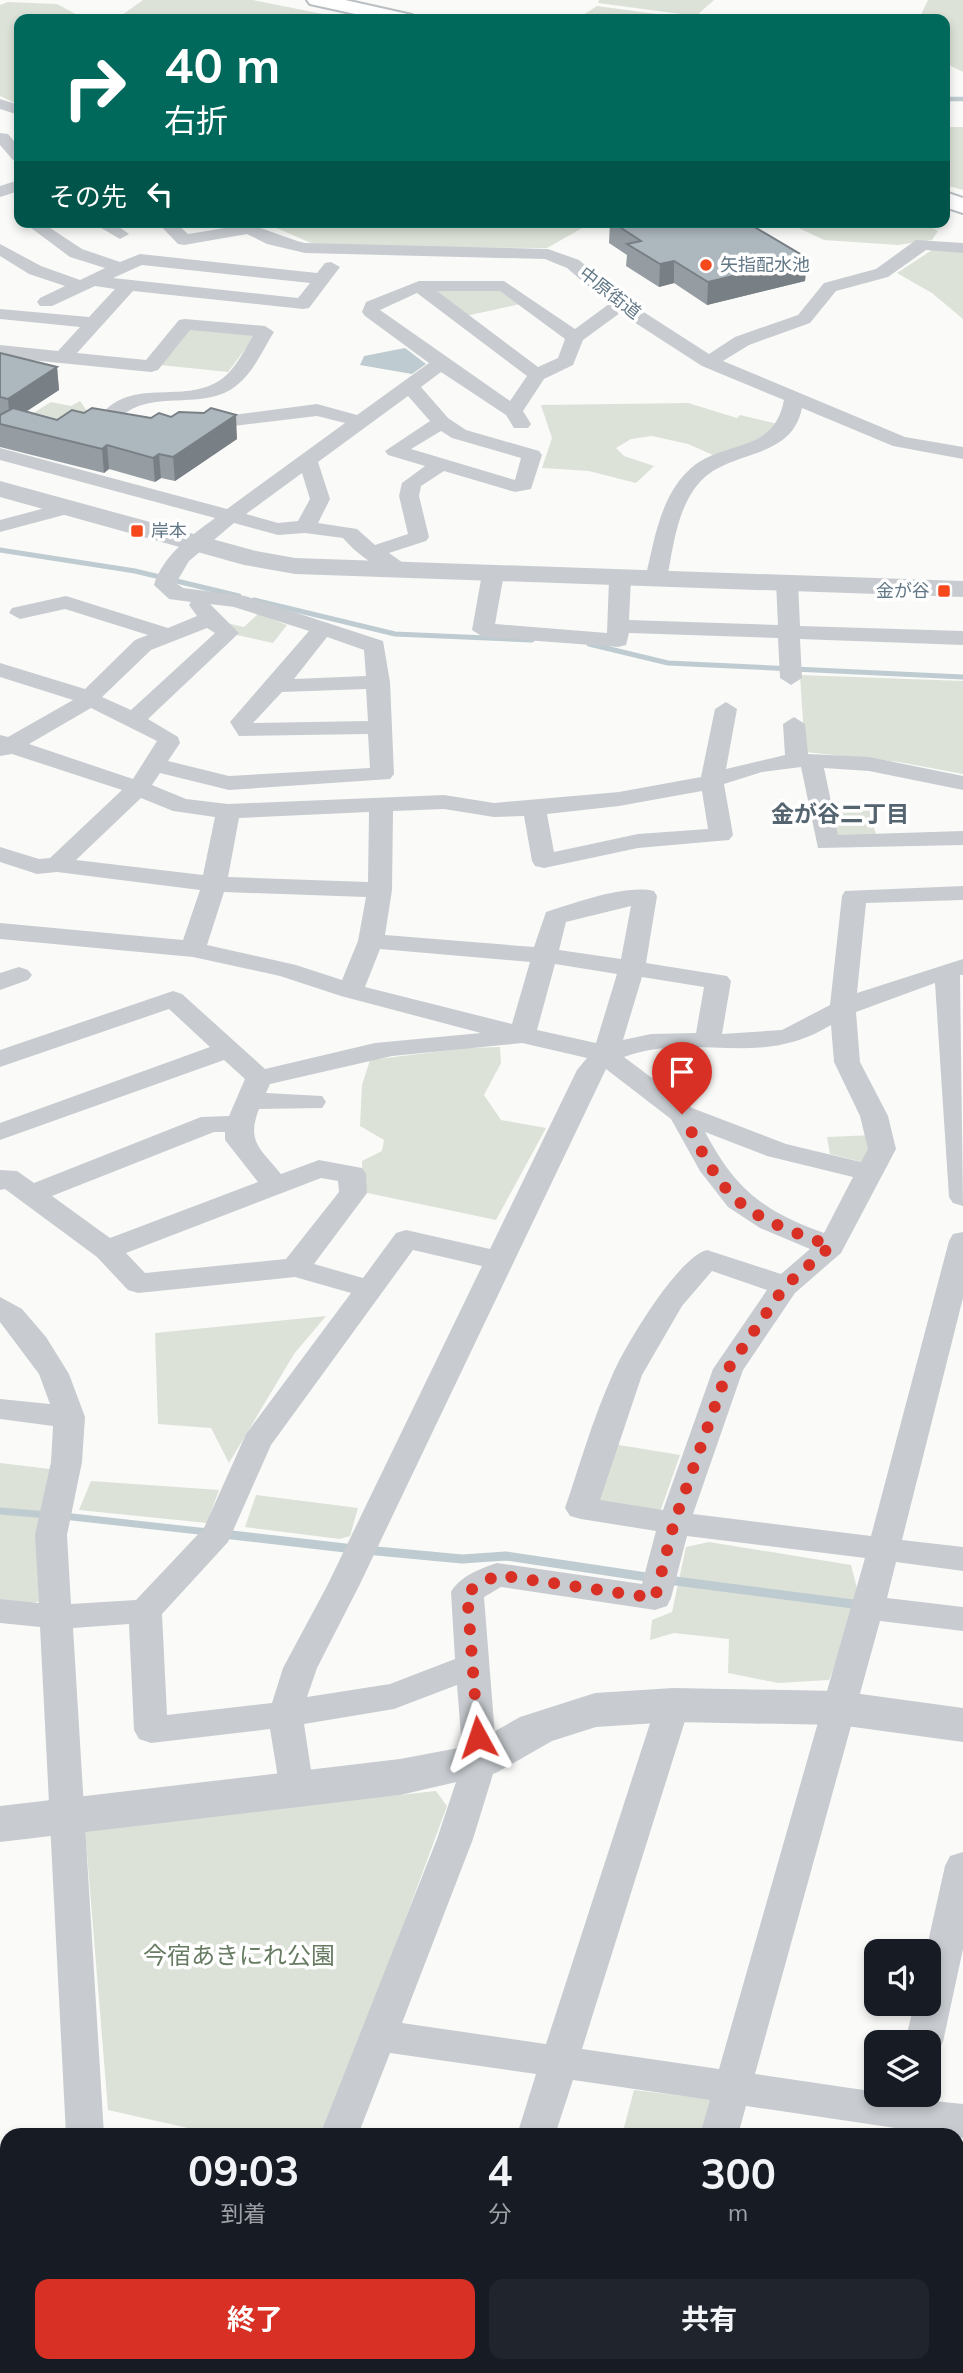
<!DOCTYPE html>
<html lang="ja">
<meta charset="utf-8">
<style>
:root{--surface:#171b24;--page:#20242c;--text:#f1f3f6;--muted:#9ea1a6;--accent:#d93025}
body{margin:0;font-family:Mulish,"Noto Sans JP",sans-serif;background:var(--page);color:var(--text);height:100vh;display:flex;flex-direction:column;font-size:26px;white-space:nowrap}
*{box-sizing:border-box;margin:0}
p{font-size:23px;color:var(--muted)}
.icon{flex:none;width:38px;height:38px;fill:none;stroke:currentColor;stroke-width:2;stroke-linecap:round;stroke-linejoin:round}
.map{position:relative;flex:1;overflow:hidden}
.drawer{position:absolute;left:0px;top:2128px;width:964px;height:245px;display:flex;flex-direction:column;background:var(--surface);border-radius:21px 21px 0 0;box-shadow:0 4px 10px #0003}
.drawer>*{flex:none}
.guide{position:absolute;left:14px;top:14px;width:936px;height:214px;border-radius:14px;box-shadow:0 4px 10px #0003;background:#00695c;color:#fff;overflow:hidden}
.buttons{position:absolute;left:864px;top:1939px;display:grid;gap:14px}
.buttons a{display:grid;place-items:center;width:77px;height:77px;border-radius:14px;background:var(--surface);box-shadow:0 4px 10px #0003;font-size:35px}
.pin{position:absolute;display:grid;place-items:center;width:60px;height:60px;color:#fff;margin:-72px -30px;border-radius:50% 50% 50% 0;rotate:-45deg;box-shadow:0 0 7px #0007}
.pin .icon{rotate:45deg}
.me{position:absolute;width:77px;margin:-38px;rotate:355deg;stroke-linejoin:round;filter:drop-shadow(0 0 5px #0008)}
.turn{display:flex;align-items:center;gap:24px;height:147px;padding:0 35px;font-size:32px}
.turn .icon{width:91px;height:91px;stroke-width:2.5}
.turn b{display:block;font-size:49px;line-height:60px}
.then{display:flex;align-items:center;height:66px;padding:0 35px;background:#0003;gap:14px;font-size:26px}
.eta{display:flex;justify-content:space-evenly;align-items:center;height:119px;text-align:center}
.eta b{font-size:42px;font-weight:700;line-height:49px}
.action{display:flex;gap:14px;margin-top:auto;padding:14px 35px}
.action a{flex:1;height:80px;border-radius:14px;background:var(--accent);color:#fff;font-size:28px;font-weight:700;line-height:80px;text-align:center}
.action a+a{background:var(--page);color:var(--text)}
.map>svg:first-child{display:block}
</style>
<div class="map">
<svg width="963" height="2373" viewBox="0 0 963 2373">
<rect width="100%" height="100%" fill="#fafaf8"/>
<!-- green -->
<g fill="#dce2d8">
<path d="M143 0H253L348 19H126L122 15Z"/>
<path d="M599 0H714L696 16 598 3Z"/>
<path d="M928 0H963V72L945 63V19H919Z"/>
<path d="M8 2 57 4 85 19H19V105L0 96V5Z"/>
<path d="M597 6 693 19H577Z"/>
<path d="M945 127H963V190L945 185Z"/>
<path d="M263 222H593L547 248 356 247 311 243Z"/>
<path d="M786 222H921L938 231 932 240 898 245 824 240Z"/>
<path d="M932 250 963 252V319L932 293 897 273Z"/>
<path d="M498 289 520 304 466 316 432 291Z"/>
<path d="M187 329 255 336 228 372 160 365Z"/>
<path d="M80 401 90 415 104 420 103 425 97 428 77 423 54 438 22 432 8 441 0 438V419L17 423 51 402 71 406Z"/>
<path d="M688 403 737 418 740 415 778 424 763 439 713 455 688 444 652 436 631 439 616 448 624 456 654 466 636 483 589 471 542 468 552 438 541 405Z"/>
<path d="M258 614 287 625 273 643 237 635 226 623 244 627Z"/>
<path d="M800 675 963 681V774L899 762 805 752Z"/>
<path d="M829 805H868L877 838 838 836Z"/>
<path d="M661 1045 696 1046 697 1071H664Z"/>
<path d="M500 1047 501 1063 484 1095 501 1120 546 1128 496 1220 363 1192 362 1161 382 1151 384 1140 360 1126 362 1085 370 1060 467 1048Z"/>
<path d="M874 1135 870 1164 830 1154 827 1137Z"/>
<path d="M326 1316 294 1354 229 1463 211 1428 158 1424 155 1333Z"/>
<path d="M613 1444 680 1455 660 1512 592 1503Z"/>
<path d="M0 1463 50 1469 42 1601 31 1603 0 1599Z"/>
<path d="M91 1481 219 1490 207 1523 79 1510Z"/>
<path d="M256 1495 358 1508 350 1536 340 1539 245 1527Z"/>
<path d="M709 1542 851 1565 858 1592 848 1633 829 1680 778 1683 728 1673 729 1639 674 1633 650 1640 652 1620 672 1612 686 1547Z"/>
<path d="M436 1791 447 1806 326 2135H219L108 2110 85 1829Z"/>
<path d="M634 2090 716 2100 705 2135H622Z"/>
</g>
<!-- water -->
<path fill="#becbd0" d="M405 348 426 364 412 374 360 365 364 356Z"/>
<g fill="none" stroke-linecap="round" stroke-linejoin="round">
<!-- stream-far3 -->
<path stroke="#becbd0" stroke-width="4.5" d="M945 99H963"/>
<!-- stream-far2 -->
<g stroke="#becbd0" stroke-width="5">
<path d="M0 550 135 571 239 596"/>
<path d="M254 600 395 634 532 640"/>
<path d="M589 644 668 663 963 677"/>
</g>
<!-- stream-far1 -->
<g stroke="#becbd0" stroke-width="7">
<path d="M0 1511 48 1515"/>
<path d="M63 1516 208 1532"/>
</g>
<!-- stream -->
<g stroke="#becbd0" stroke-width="9">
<path d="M205 1532H208"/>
<path d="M223 1534 354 1549"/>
<path d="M366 1550 462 1559 506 1556 653 1578"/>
<path d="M668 1580 861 1605"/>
</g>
<!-- primary casing -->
<g stroke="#b8bec2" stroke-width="4">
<g id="primary">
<path d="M307 0H345L412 15 415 19H378L310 4Z"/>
<path d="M945 192 963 198V213L945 207Z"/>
</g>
</g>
<!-- minor -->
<g fill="#c8ccd0" fill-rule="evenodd">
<path d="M0 99 19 105V115L0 109Z"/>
<path d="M0 133 8 134 19 147V162L13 160 0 145Z"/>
<path d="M19 180V191L0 197V186Z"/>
<path d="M23 222H41L82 249 120 262 140 254 317 273 325 263 331 262 340 267 309 308 303 309 133 291 77 353 146 360 179 320 185 319 265 326 274 332C263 349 254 372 237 385 204 413 151 387 120 418L123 422 143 426 146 430 136 436 109 430 100 417C127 379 175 401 211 385 232 377 242 354 253 336L190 330 158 370 151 372 0 357V345L58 351 80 327 0 319V309L89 317 115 289 95 286 52 306H40L37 302 40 298 65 286 29 274 0 256V244L41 266 80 280 105 268 70 257ZM142 265 310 283 298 298 113 278Z"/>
<path d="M91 222H112L129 234 120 239Z"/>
<path d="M157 222H175L188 234 231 227 227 222C256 222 277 236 305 243L548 249 579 260 625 300 709 354 735 337 798 315 824 283 876 269 916 240 963 243V253L926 250 888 277 836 291 810 323 749 345 723 361 905 437 963 447V459L893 446 802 408C791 462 729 448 699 483 677 508 673 548 667 579L656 585 645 579C654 543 659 501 686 473 719 437 773 458 784 400L702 366 620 313 583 340 573 365 544 379 523 411 531 424 528 428H514L506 415 441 372 421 387 448 418 466 430 539 451 542 455 531 489 515 492 444 471 421 486 419 496 429 537 426 541 389 553 416 572 412 576C392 581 356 554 343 538L305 533 278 535 234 523 189 561 176 583 183 588 245 596 383 641 390 682 394 774 390 779 229 790 160 773 152 785 186 799 228 804 444 795 494 803 619 792 701 777 715 709 726 702 737 709 726 769 785 755 783 724 794 717 805 724 808 754 869 757 963 776V790L869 771 824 768 838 835 963 831V845L818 848 801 767 762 772 724 784 733 835 729 840 638 848 544 868 535 866 532 861 524 816 494 817 444 809 393 811 392 890 385 935 534 947 546 912C575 903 625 884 654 891L657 896 646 963 727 976 731 981 722 1034 782 1030 830 1005 842 896 845 891 963 886V900L866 903 857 993 963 959V975H960L963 1206 953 1203 949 1197 935 983 856 1012 860 1062 888 1116 896 1149 841 1253 795 1293 743 1370 693 1514 871 1536 949 1241 953 1234 963 1232V1298L902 1540 963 1547V1571L896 1562 887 1598 963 1607V1631L880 1621 755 2074 877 2092V2095L963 2104V2138L746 2106 738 2135H700L710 2100 573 2080 555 2135H517L536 2074 390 2053 358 2135H320L437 1839 463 1761 457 1685 394 1709 304 1724 314 1790 309 1800 297 1804 285 1800 280 1790 270 1729 151 1743 139 1739 134 1730 129 1624 73 1628 104 2135H66L40 1627 0 1623V1599L39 1603 35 1535 51 1462 53 1426 0 1419V1399L50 1404 39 1374 0 1322V1297L22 1309 46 1337 69 1374 85 1417 82 1462 67 1535 71 1604 136 1600 204 1528 246 1434 351 1293 295 1277 138 1293 128 1290 97 1257 5 1189 0 1190V1170L17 1171 34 1183 201 1117 229 1116 245 1079 224 1060 0 1140V1123L210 1047 169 1009 0 1067V1050L173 991 182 994 265 1069 375 1043 481 1033 341 996 280 976 193 957 0 939V923L183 940 200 890 57 872 37 874 0 862V847L39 859 50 858 122 790 12 754 0 756V735L8 737 73 700 0 677V663L85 689 135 640 148 635 65 609 20 619 9 613 12 608 66 596 168 628 197 616 189 605 191 602 169 599 154 585C163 555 191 536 215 518L0 460V448L227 509 345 423 317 416 201 430 194 428 191 424 194 420 317 404 357 415 429 363 365 316 362 312 366 302 419 281H504L575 329 609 304 567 268 545 259 305 253 267 244 247 234 184 245 178 244ZM437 291H500L565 339 558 358 538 367ZM417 293 527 376 510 401 380 310ZM408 396 430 421 385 451 388 455 425 466 402 483 399 496 408 534 375 545 357 529 318 523 330 499 318 462ZM441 431 452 438 521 458 515 480 411 449ZM302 473 310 499 298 521 278 523 246 514ZM210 604 234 607 309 631 230 722 239 736 368 734 370 768 229 776 168 761 180 743 178 737 148 719 239 633ZM207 628 215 633 131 710 102 697 151 650ZM327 637 364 650 366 676 294 679ZM366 689 368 721 253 723 282 692ZM91 708 157 741 133 779 29 744ZM702 791 708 829 638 834 554 852 547 814 619 806ZM141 798 173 811 215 817 203 875 76 860ZM369 812 368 882 228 877 239 818ZM224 892 366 897 358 941 342 980 296 965 207 945ZM631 906 621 959 559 950 566 922ZM380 949 530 962 512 1024 365 987ZM555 964 617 974 596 1043 537 1030ZM642 977 704 987 696 1033 651 1034 623 1040ZM831 1025 834 1062 860 1116 868 1149 861 1162 786 1144 692 1108 624 1057C695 1031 758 1070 831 1025ZM522 1043 587 1058 577 1070 490 1249 406 1230 396 1233 363 1278 314 1264 367 1193 366 1174 362 1168 319 1160 281 1174C261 1149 246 1142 259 1109L322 1108 326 1102 322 1096 266 1093 270 1084 392 1056ZM606 1069 671 1119 700 1171 728 1207 760 1228 810 1249 781 1274 707 1250C678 1257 624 1347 612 1376 593 1418 580 1464 565 1508L570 1516 581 1519 656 1531 642 1584 497 1563C481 1568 459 1577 451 1592L455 1659 390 1684 307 1697 317 1668 359 1586ZM214 1132H225V1140L258 1182 110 1238 52 1196ZM705 1132 767 1156 853 1177 824 1233C763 1211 736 1190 705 1132ZM321 1178 338 1181 339 1192 286 1259 145 1273 126 1253ZM413 1250 482 1266 327 1586 283 1668 272 1703 167 1715 162 1614 228 1542 271 1445ZM712 1271 767 1290 713 1369 663 1510 600 1500 642 1375 682 1306ZM687 1536 865 1558 719 2069 582 2049 690 1705 685 1696 673 1692 661 1696 656 1705 546 2044 402 2023 473 1839 497 1761 484 1597 501 1587 655 1610 667 1606 671 1598Z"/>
<path d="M68 502 75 504 78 508 75 512 0 532V520Z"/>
<path d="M493 568 504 574 495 624 607 633 609 579 620 573 631 579 629 620 778 625 776 582 787 576 798 582 800 626 963 631V645L800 639 802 678 791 685 780 678 778 638 629 633 626 645 618 647 483 637 472 630 482 574Z"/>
<path d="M19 967 28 970 32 975 28 980 0 990V973Z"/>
<path d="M963 1852V1949L943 2042 937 2053 929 2056V2042H905L914 2004H929V1951H926L945 1866 950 1856Z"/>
<path d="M0 2213 7 2214V2250L0 2249Z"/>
<path d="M232 2366H274L272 2373H230Z"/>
<path d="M439 2366H481L478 2373H436Z"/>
<path d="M634 2366H676L674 2373H632Z"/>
<path d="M834 2366H876L874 2373H832Z"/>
</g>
<!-- tertiary -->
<g fill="#c8ccd0" fill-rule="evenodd">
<path d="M0 481 256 551 295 558 963 581V597L295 574 244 565 0 497Z"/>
<path d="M673 1688 839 1691 963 1708V1742L839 1725 673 1722 596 1727 552 1741 496 1773 400 1795 0 1842V1806L400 1759 469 1746 520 1717 595 1693Z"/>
</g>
<!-- primary -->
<use href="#primary" fill="#fff" fill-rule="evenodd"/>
</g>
<!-- wall -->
<g fill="#959da3">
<path d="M610 222H746L807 258 805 281 707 305 674 283 659 287 626 266 627 255 609 243Z"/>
<path d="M0 353 57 367 59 390 27 411 57 420 84 413 237 439 175 481 161 478 155 482 109 469 104 473 0 447Z"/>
</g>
<!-- shaded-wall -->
<g fill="#798085">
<path d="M807 258 805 281 707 305 708 282Z"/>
<path d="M674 261V283L659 287 660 264Z"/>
<path d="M57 367 59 390 10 422 8 399Z"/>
<path d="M236 415 237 439 175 481 173 457Z"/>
<path d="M107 445 109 469 104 473 102 449Z"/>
<path d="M159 454 161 478 155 482 153 458Z"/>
</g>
<!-- building -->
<g fill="#adb7be" stroke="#798085" stroke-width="2">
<path d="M612 222H746L807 258 708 282 674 261 660 264 627 244 641 241Z"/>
<path d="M0 353 57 367 8 399 0 397Z"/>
<path d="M13 408 57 420 72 410 84 413 92 408 151 418 159 413 171 417 179 412 204 413 211 408 236 415 173 457 159 454 153 458 107 445 102 449 0 424V415Z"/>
</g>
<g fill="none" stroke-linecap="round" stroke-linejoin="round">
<!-- route -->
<path stroke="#d93025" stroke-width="12" stroke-dasharray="0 21.6" d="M478 1737 467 1592 497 1575 655 1598 674 1523 728 1369 785 1286 831 1246C799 1234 764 1223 738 1201 713 1179 698 1143 682 1114"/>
</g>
<!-- markers -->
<g fill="#f5481d" stroke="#fff" stroke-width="2.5">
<circle cx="706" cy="265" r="7"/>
<rect x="130" y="524" width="14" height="14" rx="3.5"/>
<rect x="937" y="584" width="14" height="14" rx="3.5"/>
</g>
<g text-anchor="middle" stroke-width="7" stroke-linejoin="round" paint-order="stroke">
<!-- far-poi labels -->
<g font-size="18" fill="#627786" stroke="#fff" text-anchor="start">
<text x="720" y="271">矢指配水池</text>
<text x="151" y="537">岸本</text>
<text x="930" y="597" text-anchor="end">金が谷</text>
</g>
<!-- far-street labels -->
<g font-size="18" fill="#627786" stroke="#fff">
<text transform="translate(610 293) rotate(38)" y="6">中原街道</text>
</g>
<!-- neighbourhood labels -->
<g font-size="23" font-weight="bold" fill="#556570" stroke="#fff">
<text x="840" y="822">金が谷二丁目</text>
</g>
<!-- near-park labels -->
<g font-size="24" fill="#677c62" stroke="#fff">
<text x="239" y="1964">今宿あきにれ公園</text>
</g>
</g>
</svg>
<div class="buttons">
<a><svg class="icon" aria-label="sound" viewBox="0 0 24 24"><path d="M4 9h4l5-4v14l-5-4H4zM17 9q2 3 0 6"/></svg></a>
<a><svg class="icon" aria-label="layers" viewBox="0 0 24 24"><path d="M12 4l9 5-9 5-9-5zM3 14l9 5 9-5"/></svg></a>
</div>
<div class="pin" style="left:682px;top:1114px;background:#d93025"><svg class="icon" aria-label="arrive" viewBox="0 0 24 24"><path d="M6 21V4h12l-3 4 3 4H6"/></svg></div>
<svg class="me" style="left:478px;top:1737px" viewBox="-20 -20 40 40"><path d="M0-17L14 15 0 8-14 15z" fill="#d93025" stroke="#fff" stroke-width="4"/></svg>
<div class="guide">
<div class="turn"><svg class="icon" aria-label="right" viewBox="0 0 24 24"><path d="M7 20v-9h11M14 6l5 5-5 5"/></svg><div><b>40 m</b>右折</div></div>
<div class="then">その先<svg class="icon" aria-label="left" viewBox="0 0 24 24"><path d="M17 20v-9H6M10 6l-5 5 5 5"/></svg></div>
</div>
<section class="drawer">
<div class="eta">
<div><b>09:03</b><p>到着</p></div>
<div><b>4</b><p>分</p></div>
<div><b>300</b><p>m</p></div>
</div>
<div class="action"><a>終了</a><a>共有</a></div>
</section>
</div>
